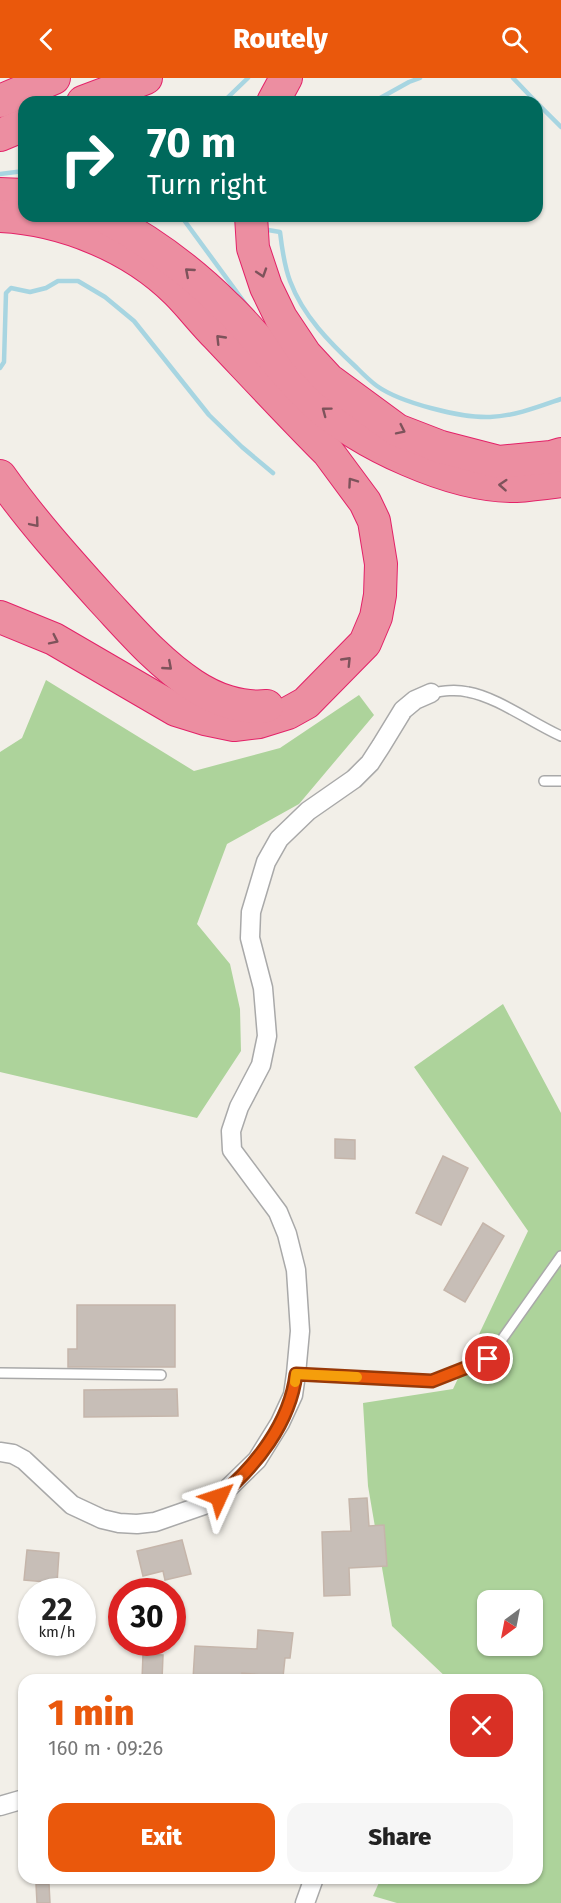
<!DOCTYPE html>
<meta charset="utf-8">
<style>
:root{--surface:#fff;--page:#f6f6f6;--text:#222;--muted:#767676;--accent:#ea580c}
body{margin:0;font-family:"Fira Sans",sans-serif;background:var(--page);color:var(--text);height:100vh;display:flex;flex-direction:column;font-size:22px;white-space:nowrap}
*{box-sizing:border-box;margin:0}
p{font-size:20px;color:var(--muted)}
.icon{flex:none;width:33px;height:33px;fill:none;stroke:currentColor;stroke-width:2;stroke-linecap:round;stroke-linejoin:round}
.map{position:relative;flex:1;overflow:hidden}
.panel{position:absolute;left:18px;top:1596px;width:525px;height:210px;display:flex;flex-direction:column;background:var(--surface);border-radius:18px;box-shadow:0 2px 4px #0004}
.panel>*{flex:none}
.guide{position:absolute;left:18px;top:18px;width:525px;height:126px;border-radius:18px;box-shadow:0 2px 4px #0004;background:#00695c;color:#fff;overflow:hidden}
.needle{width:39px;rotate:212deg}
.buttons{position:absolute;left:477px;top:1512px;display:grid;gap:12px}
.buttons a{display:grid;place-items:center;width:66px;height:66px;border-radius:12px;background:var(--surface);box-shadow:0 2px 4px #0004;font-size:30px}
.speed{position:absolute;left:18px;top:1500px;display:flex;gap:12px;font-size:30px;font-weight:700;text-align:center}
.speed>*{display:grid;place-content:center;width:78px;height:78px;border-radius:50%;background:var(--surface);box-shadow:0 2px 4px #0004;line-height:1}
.speed small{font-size:15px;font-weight:400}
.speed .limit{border:9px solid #d22;background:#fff;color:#111}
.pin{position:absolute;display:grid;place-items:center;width:51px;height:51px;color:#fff;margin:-26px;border:3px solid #fff;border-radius:50%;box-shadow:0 2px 6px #0007}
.me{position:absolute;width:66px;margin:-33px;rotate:48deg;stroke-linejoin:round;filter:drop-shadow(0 0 4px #0008)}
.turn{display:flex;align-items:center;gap:21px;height:126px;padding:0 30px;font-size:27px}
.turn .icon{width:78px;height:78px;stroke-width:2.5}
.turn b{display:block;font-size:42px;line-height:51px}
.round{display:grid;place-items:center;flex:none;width:63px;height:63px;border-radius:18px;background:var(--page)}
.summary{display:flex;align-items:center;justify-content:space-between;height:102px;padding:0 30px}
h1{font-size:36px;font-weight:800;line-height:45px;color:var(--accent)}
.action{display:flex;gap:12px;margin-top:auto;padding:12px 30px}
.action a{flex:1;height:69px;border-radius:18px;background:var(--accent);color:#fff;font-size:24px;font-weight:800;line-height:69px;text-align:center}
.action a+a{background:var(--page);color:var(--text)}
header{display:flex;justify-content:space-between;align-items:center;height:78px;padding:0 30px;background:var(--accent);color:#fff;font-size:27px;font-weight:800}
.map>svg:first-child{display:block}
</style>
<header><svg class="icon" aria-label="back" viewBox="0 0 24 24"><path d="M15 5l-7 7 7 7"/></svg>Routely<svg class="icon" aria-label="search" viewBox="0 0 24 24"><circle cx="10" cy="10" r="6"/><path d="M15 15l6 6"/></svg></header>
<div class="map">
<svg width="561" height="1825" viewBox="0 0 561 1825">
<rect width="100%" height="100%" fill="#f2efe8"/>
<!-- forest -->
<g fill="#add39b" fill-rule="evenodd">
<path d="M46 602 194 693 280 670 359 617 374 637 299 726 227 766 197 846 230 886 240 931 241 973 197 1040 0 994V674L22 660Z"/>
<path d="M503 926 561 1035V1825H397L373 1818 381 1800H537V1602H449L392 1548 368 1408 363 1325 453 1311 528 1153 414 989ZM488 1522H532V1568H488Z"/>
</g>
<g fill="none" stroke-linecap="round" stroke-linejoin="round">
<!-- stream -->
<g stroke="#a7d5e1" stroke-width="4.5">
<path d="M513 0 536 24"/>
<path d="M223 24 248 0"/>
<path d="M373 24 409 4 420 0"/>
<path d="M537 25 561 49"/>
<path d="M0 96 24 93"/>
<path d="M181 138 247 228"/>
<path d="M262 151 280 154C282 171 284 187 290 203 303 238 330 265 357 290 363 296 370 303 377 308 401 325 461 340 490 339 515 338 538 329 561 321"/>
<path d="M0 290 4 284 6 215 11 210 30 214 46 210 58 203H78L105 219 134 243 209 337 242 369 273 395"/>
</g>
</g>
<!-- building -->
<g fill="#c7beb7" stroke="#c5b5aa" stroke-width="1.5">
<path d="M335 1061 355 1062V1081L335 1080Z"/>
<path d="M443 1078 468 1090 441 1147 416 1135Z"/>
<path d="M483 1145 504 1158 465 1224 444 1212Z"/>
<path d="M77 1227H175V1289H68V1271H77Z"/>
<path d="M177 1311 178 1338 84 1339V1312Z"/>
<path d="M367 1420 369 1448 384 1447 387 1488 349 1490 350 1517 324 1518 322 1454 351 1453 349 1421Z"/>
<path d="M182 1462 191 1496 165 1502 163 1493 143 1498 137 1473Z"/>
<path d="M27 1472 59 1475 57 1505 24 1502Z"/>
<path d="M258 1552 293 1555 290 1580H285L283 1599 242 1595V1602L193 1601 195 1568 257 1571Z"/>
<path d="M143 1576 163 1577 162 1602H142Z"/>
<path d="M36 1806H49L50 1825H37Z"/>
</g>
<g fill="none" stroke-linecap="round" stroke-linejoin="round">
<!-- service casing -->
<g stroke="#a9a9a9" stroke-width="12">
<g id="service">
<path d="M431 615C443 613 455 611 468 614 497 619 532 645 561 658"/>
<path d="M544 703H561"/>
<path d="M0 1295 161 1297"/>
<path d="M296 1296 432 1303 488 1281 561 1178"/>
</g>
</g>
<!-- minor casing -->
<g stroke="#a9a9a9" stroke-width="21">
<g id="minor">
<path d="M0 1374 13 1376 24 1382 72 1427 102 1441 119 1445 137 1446 155 1444 204 1427 219 1419 257 1382 280 1345 293 1317 296 1296 300 1253 296 1192 287 1156 278 1134 232 1072 231 1053 239 1029 261 987 267 958 263 910 250 860 251 834 266 784 279 761 308 733 354 701 370 685 381 668 403 632 415 622 431 615"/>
<path d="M0 1728 24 1721"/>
<path d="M305 1825 314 1800"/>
</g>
</g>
<!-- motorway casing -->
<g stroke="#e32268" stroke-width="34">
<g id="motorway">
<path d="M0 23 54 0"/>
<path d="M83 24 146 0"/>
<path d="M273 24 286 0"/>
<path d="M0 57 24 47"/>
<path d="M0 116 24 117"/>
<path d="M0 138C63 141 132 169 177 214 191 228 203 244 217 258 254 297 290 336 328 374L365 424 374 443 381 486 380 517 376 539 365 565 306 625 288 635 259 644 234 647 205 641 176 632 54 561 0 539"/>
<path d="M103 138C149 162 190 192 227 229 258 258 282 294 313 323 360 366 452 409 516 408 531 407 546 405 561 403"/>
<path d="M251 138 253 170 266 209 281 240 305 276 329 302 397 352 441 369 499 384 551 379 561 376"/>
<path d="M0 398C31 442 67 482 103 522 131 552 158 584 193 607 214 621 241 631 267 628"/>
</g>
</g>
<!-- service -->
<use href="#service" stroke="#fff" stroke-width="9"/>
<!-- minor -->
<use href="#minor" stroke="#fff" stroke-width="18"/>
<!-- motorway -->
<use href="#motorway" stroke="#ec8ea1" stroke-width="32"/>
</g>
<!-- one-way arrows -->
<defs><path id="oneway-chevron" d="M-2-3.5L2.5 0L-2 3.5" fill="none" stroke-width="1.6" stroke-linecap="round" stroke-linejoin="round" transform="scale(1.5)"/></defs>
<g stroke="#7d535b">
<use href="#oneway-chevron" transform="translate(189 194) rotate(-139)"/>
<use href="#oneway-chevron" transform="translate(262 195) rotate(72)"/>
<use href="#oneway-chevron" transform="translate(220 261) rotate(-134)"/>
<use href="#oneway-chevron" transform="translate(326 333) rotate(-143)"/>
<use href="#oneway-chevron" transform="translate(401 352) rotate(26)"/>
<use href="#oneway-chevron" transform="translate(352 404) rotate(-125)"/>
<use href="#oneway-chevron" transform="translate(503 407) rotate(-176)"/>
<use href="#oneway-chevron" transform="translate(35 445) rotate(50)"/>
<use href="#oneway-chevron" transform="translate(54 562) rotate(26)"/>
<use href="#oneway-chevron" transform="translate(347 583) rotate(-46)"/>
<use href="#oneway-chevron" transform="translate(168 588) rotate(41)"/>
</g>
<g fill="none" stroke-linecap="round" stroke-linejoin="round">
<!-- route casing -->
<g stroke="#983908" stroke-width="15">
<path id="route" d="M219 1419C256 1388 290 1345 296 1296L432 1303 488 1281"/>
</g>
<!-- route -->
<use href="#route" stroke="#ea580c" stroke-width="10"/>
<!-- slow -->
<path stroke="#f59e0b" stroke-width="10" d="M295 1304 296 1296 357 1299"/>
</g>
</svg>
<div class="buttons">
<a><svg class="needle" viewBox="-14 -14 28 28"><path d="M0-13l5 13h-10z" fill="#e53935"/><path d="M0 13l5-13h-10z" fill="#767676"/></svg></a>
</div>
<div class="speed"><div>22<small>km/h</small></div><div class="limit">30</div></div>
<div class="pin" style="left:488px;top:1281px;background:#d93025"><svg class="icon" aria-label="arrive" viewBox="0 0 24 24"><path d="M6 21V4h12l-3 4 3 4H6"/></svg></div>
<svg class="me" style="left:219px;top:1419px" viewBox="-20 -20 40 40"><path d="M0-17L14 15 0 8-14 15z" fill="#ea580c" stroke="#fff" stroke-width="4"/></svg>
<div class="guide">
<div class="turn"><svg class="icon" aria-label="right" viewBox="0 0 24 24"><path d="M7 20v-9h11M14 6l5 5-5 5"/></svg><div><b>70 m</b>Turn right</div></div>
</div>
<section class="panel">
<div class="summary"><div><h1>1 min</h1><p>160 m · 09:26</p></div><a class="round" style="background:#d93025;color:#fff"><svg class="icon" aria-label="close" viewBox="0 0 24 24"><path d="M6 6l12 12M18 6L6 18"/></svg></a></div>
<div class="action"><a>Exit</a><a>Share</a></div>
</section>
</div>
